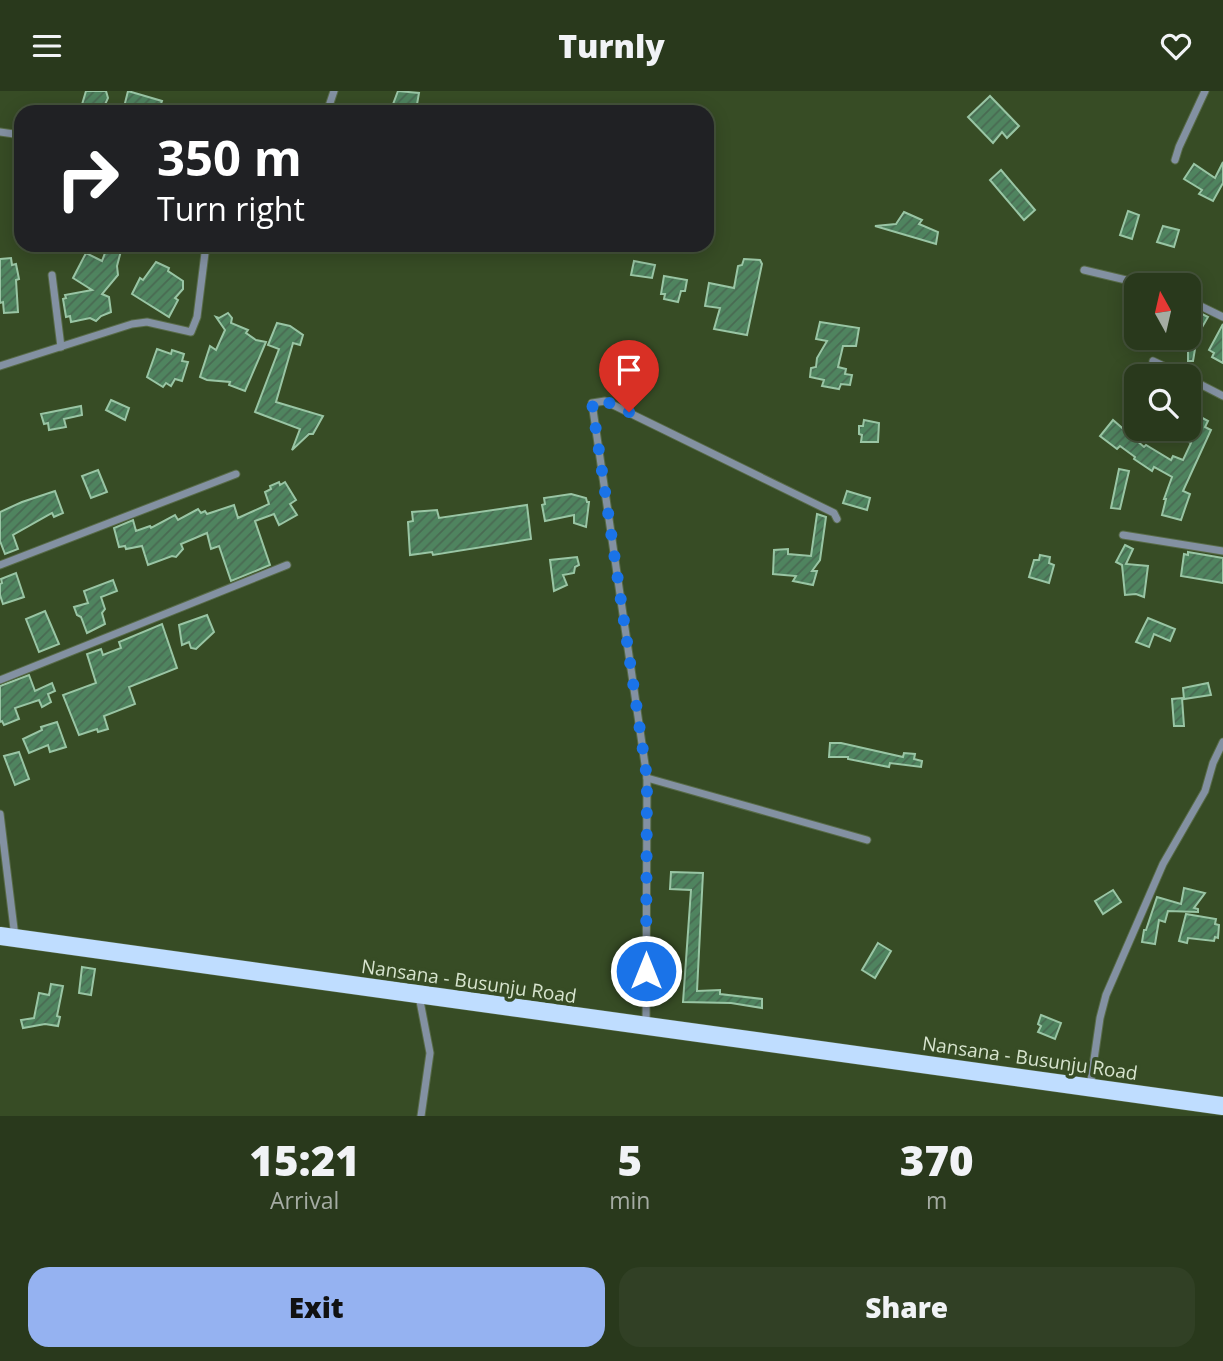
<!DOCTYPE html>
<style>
:root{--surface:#29391c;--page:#314025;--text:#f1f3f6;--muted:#a5aca3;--line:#45533b;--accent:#95b2f1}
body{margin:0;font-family:"Open Sans",sans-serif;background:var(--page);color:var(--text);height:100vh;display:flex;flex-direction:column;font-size:26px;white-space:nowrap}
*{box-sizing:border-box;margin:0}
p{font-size:23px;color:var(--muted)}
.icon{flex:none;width:38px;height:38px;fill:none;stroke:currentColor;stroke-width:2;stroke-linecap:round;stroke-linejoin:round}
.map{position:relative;height:1025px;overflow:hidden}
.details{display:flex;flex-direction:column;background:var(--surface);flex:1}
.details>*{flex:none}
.guide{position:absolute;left:14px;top:14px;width:700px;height:147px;border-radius:21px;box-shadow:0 4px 18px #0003,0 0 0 2px var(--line);background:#202124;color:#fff;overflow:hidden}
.needle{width:46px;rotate:352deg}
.controls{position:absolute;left:1124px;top:182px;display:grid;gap:14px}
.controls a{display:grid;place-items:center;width:77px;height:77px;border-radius:14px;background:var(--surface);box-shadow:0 4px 18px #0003,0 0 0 2px var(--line);font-size:35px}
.pin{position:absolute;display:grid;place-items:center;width:60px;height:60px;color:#fff;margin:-72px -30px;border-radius:50% 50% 50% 0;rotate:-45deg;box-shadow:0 0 7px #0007}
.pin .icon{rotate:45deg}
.me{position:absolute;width:77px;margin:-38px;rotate:0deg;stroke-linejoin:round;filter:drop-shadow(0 0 5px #0008)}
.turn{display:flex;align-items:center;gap:24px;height:147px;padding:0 28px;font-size:32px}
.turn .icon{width:91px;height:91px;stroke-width:2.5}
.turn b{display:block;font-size:49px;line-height:60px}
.eta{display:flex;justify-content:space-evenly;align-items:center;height:119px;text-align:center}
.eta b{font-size:42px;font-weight:800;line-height:49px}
.action{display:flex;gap:14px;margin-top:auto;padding:14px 28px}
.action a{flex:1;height:80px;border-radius:21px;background:var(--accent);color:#111;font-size:28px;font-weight:800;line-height:80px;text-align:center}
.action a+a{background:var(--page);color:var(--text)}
header{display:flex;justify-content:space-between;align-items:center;height:91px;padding:0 28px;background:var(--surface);font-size:32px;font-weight:800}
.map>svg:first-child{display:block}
</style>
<header><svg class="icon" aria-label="menu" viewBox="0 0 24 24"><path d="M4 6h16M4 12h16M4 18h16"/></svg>Turnly<svg class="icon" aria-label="heart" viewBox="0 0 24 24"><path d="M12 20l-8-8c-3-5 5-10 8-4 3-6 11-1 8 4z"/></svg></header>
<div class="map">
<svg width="1223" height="1025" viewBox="0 0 1223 1025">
<defs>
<pattern id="building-hatch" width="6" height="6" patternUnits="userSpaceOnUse" patternTransform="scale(1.75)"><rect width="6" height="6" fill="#4f845f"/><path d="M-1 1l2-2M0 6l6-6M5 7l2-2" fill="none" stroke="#496a52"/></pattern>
</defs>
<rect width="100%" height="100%" fill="#374c25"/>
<!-- building -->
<g fill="url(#building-hatch)" stroke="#99c5a4" stroke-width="2">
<path d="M86 0H106L108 7 103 18 99 16 97 21H91L81 17Z"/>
<path d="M128 0 162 10 158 21H139L124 16Z"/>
<path d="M398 0 419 2 416 19 411 17 410 21H406L392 16Z"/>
<path d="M990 5 1019 35 1007 47 1002 41 993 52 968 26Z"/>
<path d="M1223 71V92L1213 110 1199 103 1202 99 1184 88 1194 73 1215 87Z"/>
<path d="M1001 79 1035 119 1024 129 990 89Z"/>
<path d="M1128 120 1139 124 1132 148 1120 144Z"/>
<path d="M904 121 922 129 919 133 938 141 936 153 875 135 896 133Z"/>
<path d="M1163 135 1179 139 1174 156 1157 151Z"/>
<path d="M108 154 122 156 117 175 118 184 102 203 109 206 111 221 101 225 96 230 90 227 71 231 70 225 66 226 63 208 66 207 65 204 92 199 73 187 86 162 102 170Z"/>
<path d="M11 167 12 174 16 173 19 188 16 189 18 221 4 222 3 211 0 212V168Z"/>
<path d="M744 168 760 169 762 173 747 244 714 238 720 217 705 215 709 192 734 197 738 175 742 174Z"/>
<path d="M634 170 655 174 652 187 631 184Z"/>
<path d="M156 171 169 177 168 180 183 190V198L175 207 178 209 169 226 132 203 140 187 143 189Z"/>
<path d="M664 185 687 189 685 200H681L678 211 664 208 665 203H661Z"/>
<path d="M1194 219 1208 226 1201 238 1198 253 1196 252 1193 270H1188V259L1175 256 1176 247H1188V228Z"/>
<path d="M228 222 232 227 231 232 248 239 246 242 256 249 266 251 245 300 229 294 230 291 207 289 200 286 210 255 216 259 225 239 216 226 219 227Z"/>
<path d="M820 231 859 237 856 255H843L838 276 846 278 845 283 852 284 850 294 841 293 839 298 822 295 824 289 810 286 811 277 816 276 817 267 827 250 816 248Z"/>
<path d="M277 232 290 235 303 244 300 254 293 252 276 311 323 325 313 343H309L292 359 300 338 255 321 279 258 268 254Z"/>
<path d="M1223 233V272L1212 266 1214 262 1209 259Z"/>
<path d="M157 258 171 263 172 259 184 263 182 270 188 271 182 290 175 288 171 295 166 292 163 296 147 286Z"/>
<path d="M111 309 129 317 125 329 106 319Z"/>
<path d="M81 315 82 324 64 328 66 336 49 339 48 332 44 333 41 323Z"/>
<path d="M1195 323 1208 330 1205 336 1211 339 1183 400 1190 403 1181 429 1162 424 1166 408H1164L1172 386 1154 376 1152 380 1134 368 1135 366 1120 355 1117 358 1100 345 1113 329 1144 356 1146 354 1171 369 1173 365 1183 369 1191 352 1183 348Z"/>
<path d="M864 329 879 332 878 351H861L862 344 859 343V335H863Z"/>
<path d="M1119 378 1129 380 1120 418 1111 417Z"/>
<path d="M98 379 107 401 91 407 82 385Z"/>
<path d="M279 391 280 394 285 391 296 409 290 413 297 424 279 434 274 423 255 430 270 474 231 490 219 455 211 458 207 442 181 453 183 458 176 466 172 465 148 474 142 455 126 458 125 455 119 456 114 437 133 429 136 440 150 435 151 437 175 424 178 429 198 418 201 422 205 420 207 423 234 414 238 427 269 413 265 401 271 398 270 395Z"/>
<path d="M55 400 63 422 54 426 52 422 13 444 18 458 5 463 0 450V421L22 411Z"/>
<path d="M847 400 870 407 867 419 843 412Z"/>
<path d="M571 403 586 407 587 411H589L586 436 574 432V424L545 430 542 414 545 413 544 407Z"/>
<path d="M527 414 531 448 433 464 432 461 410 464 408 431 413 430 412 421 437 419 439 427Z"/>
<path d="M817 423 826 426 820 469 812 480H817L813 494 793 490 796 485 773 483 774 459 788 458V463L811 465Z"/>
<path d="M1125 454 1133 458 1126 473 1148 475 1144 506 1136 503 1125 504 1122 474 1116 471Z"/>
<path d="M1188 461 1223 467V492L1181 485 1184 463 1188 464Z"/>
<path d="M1040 464 1050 466 1049 472 1054 474 1049 492 1029 486 1034 469H1039Z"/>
<path d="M577 466 579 474 575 476 574 482 563 484 567 494 554 500 550 469Z"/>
<path d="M16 482 24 506 3 513 0 504V493L2 492 1 488Z"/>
<path d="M113 489 117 500 101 506 105 518 102 522 105 533 87 542 81 526 77 524 74 516 88 512 84 500Z"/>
<path d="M45 520 59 553 39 561 26 528Z"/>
<path d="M207 524 214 541 196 558 191 557 189 551 182 554 179 534Z"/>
<path d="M1148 527 1175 538 1170 550 1154 543 1149 556 1136 551Z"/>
<path d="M162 533 177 577 129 596 135 613 104 625 108 638 98 641 97 638 79 644 63 604 96 592 87 563 101 558 103 564 121 557 119 551Z"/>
<path d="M29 584 35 600 52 592 55 600 48 603 51 611 42 616 39 609 15 617 19 628 4 634 2 630 0 631V595Z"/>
<path d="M1208 592 1211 604 1184 608 1183 597Z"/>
<path d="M1182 607 1184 635H1174L1172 608Z"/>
<path d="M57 631 66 656 50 661 48 654 29 662 23 648 42 639 41 636Z"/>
<path d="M830 652H841L903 666 904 662 915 663 914 668 922 670 921 676 890 672 889 676 848 668V666H829Z"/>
<path d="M19 661 29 688 15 694 4 665Z"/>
<path d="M671 781 703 782 697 900 720 899V903L762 908V917L731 912 683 911 691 799 670 798Z"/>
<path d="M1184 797 1205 802 1194 817 1198 818V821L1168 820 1165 831 1159 829 1155 853 1142 851 1144 839H1146L1157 806 1181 813Z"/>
<path d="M1113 799 1121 811 1103 823 1095 810Z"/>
<path d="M1186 823 1216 828 1215 833 1219 834 1218 847 1215 846 1214 850 1188 847 1187 852 1179 850Z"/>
<path d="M878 852 891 860 875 887 862 879Z"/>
<path d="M82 876 95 878 91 904 79 902Z"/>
<path d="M51 893 63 895 57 925 60 926 58 935 45 933 23 937 21 929 34 927 39 902 49 904Z"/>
<path d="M1041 924 1061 932 1055 948 1038 941 1041 935 1038 933Z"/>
</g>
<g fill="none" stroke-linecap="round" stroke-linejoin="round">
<!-- street casing -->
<g stroke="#576a47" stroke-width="9">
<g id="street">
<path d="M327 21 334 0"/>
<path d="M0 41 21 44"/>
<path d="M1175 69 1179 56 1205 0"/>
<path d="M1084 179 1147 194"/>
<path d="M52 184 61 256"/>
<path d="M1188 209 1223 226"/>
<path d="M1153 270 1185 285"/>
<path d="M0 275 132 233 147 231 191 241 197 226 206 154"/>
<path d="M1188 287 1223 305"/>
<path d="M1123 444 1223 460"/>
<path d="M0 474 236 383"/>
<path d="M0 589 287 474"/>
<path d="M647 687 867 749"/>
<path d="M0 723 15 846"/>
<path d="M419 905 430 962 421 1025"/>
<path d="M646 935 647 687 592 312 605 310 834 422 837 428"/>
<path d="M1090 996 1100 927 1106 904 1163 773 1205 700 1213 672 1223 651"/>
</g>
</g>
<!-- primary casing -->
<g stroke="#576a47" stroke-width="19">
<path id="primary" d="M0 845 1223 1015"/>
</g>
<!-- street -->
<use href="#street" stroke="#8391a2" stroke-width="7"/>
<!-- primary -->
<use href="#primary" stroke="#bfddff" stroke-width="18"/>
</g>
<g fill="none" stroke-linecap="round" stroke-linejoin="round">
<!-- route -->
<path stroke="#1a73e8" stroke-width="12" stroke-dasharray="0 21.6" d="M629 321 605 310 592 312 647 687 646 880"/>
</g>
<g text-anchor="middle" stroke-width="7" stroke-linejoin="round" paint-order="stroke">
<!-- street labels -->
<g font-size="19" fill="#d7e4ce" stroke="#374c25">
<text transform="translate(469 890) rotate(8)" y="7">Nansana - Busunju Road</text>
<text transform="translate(1030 967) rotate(8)" y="7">Nansana - Busunju Road</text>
</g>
</g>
</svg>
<div class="controls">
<a><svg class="needle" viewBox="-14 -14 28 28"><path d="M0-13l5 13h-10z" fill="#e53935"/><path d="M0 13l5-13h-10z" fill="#a5aca3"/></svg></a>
<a><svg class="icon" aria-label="search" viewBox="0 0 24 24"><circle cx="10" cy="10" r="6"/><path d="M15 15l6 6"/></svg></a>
</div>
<div class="pin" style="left:629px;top:321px;background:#d93025"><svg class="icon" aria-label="arrive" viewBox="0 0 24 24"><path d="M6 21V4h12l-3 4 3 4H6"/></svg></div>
<svg class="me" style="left:646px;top:880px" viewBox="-20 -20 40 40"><circle r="17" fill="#1a73e8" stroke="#fff" stroke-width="3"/><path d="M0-11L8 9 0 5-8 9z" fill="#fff"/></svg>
<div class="guide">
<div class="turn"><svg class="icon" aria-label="right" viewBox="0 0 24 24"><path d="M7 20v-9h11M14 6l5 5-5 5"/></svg><div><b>350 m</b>Turn right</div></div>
</div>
</div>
<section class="details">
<div class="eta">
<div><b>15:21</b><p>Arrival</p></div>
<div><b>5</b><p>min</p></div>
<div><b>370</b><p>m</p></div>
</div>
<div class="action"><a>Exit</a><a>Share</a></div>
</section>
